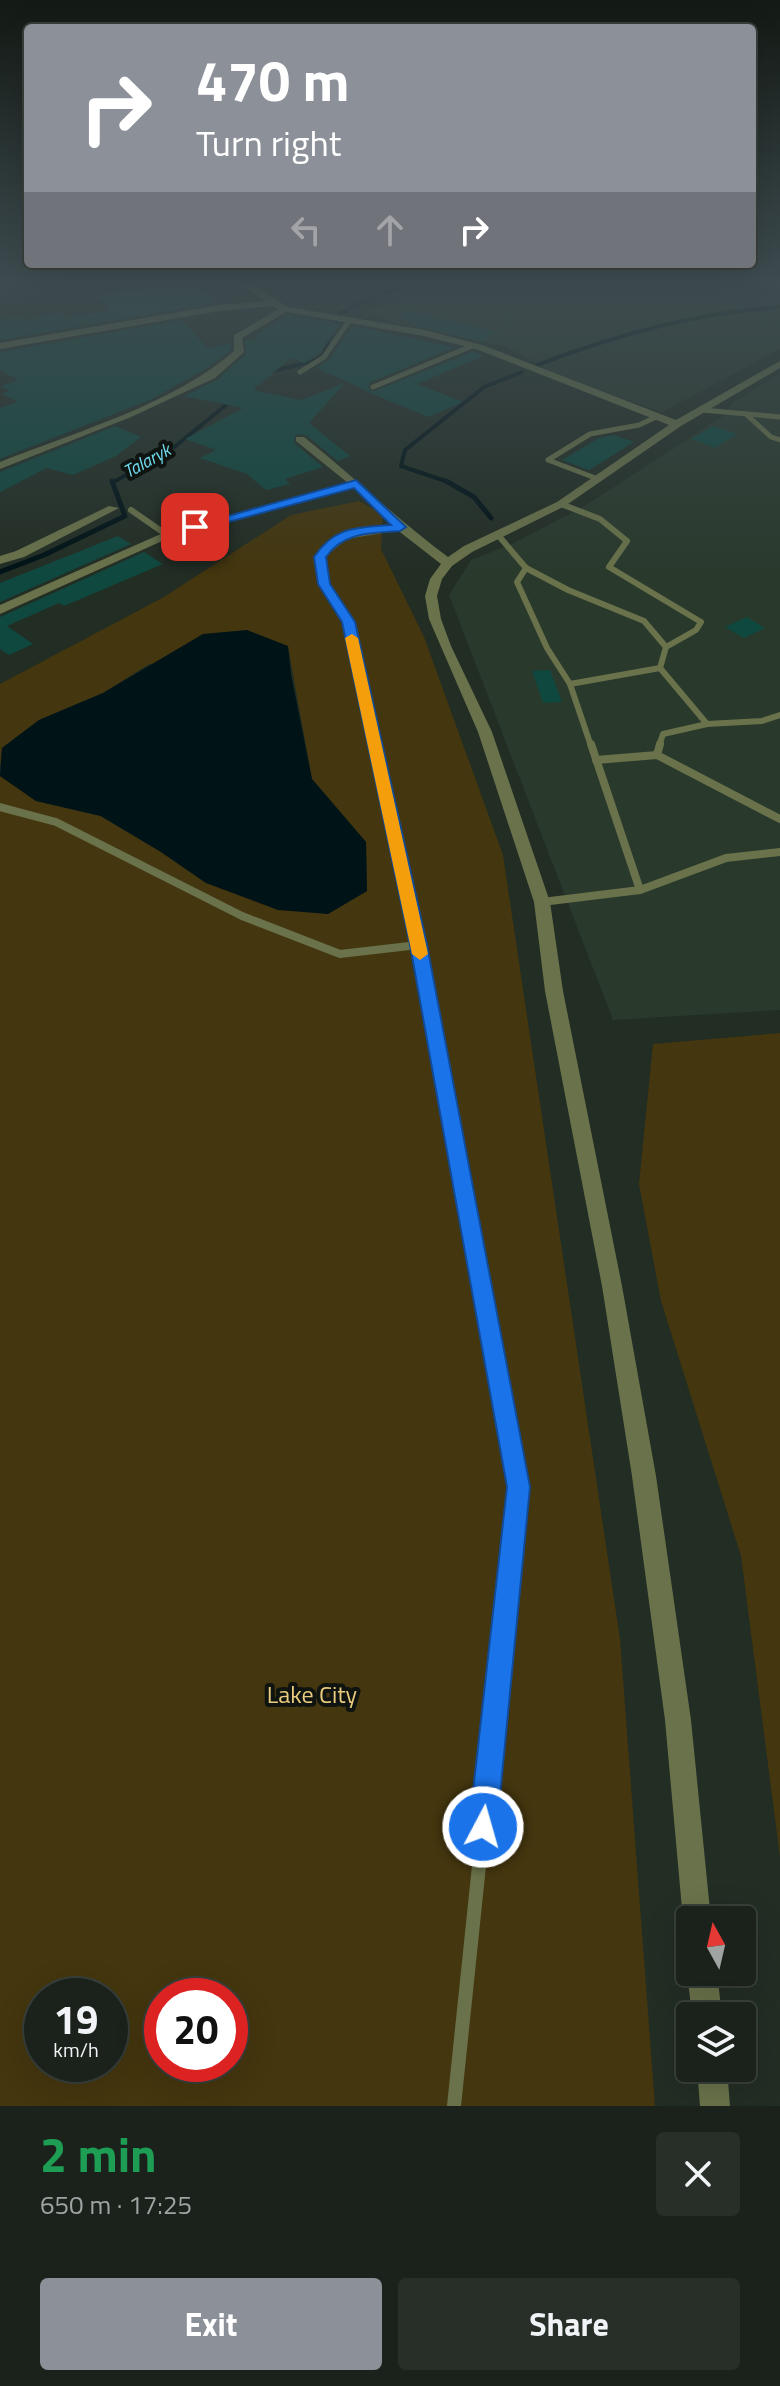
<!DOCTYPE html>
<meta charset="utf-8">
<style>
:root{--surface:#1a221b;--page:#272f28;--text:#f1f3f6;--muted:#9fa4a3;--line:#383f3a;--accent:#8c9099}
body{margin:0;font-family:"Titillium Web",sans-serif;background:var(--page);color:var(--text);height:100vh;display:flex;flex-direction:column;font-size:30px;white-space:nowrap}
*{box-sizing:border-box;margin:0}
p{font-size:26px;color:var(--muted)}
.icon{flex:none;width:44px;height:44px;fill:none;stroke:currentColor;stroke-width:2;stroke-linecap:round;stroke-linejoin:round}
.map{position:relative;height:2106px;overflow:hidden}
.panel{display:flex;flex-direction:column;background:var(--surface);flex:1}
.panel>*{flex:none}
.hud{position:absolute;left:24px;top:24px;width:732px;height:244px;border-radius:8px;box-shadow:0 8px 32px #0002,0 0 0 2px var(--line);background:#8c9099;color:#fff;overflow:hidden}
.needle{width:52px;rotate:352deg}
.fabs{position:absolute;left:676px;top:1906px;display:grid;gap:16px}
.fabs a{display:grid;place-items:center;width:80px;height:80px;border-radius:8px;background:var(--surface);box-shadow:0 8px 32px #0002,0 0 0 2px var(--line);font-size:40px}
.speed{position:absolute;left:24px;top:1978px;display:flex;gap:16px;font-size:40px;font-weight:700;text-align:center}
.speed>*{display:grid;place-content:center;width:104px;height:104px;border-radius:50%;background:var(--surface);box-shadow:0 8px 32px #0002,0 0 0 2px var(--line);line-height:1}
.speed small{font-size:20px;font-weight:400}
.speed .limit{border:12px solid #d22;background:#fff;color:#111}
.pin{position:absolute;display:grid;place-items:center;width:68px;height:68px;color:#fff;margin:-34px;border-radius:16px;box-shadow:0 4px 12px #0006}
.me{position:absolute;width:88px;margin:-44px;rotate:6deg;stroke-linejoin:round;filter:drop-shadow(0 0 6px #0008)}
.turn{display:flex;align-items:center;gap:28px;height:168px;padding:0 40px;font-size:36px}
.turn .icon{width:104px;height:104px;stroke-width:2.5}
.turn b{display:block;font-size:56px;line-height:68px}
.lanes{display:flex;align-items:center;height:76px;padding:0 40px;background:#0003;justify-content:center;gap:40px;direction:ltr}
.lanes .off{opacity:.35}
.round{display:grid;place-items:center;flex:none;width:84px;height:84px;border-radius:8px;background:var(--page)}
.head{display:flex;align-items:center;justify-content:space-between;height:136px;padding:0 40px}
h1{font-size:48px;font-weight:700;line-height:60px;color:#1e9e55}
.cta{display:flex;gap:16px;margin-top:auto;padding:16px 40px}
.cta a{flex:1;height:92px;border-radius:8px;background:var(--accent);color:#fff;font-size:32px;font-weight:700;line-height:92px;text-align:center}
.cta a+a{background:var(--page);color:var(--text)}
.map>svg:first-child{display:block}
</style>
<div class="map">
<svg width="780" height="2106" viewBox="0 0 780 2106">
<rect width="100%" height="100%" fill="#222d24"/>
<!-- built -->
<g fill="#29392c">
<path d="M470 278H780V349L662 412 562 378 507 347 391 322 367 310Z"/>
<path d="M780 373V1010L613 1020 449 595 471 560 512 544 585 506 725 415 731 404Z"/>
</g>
<!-- green -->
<g fill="#44360e" fill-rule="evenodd">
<path d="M359 501 383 514 381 549 424 637 503 855 620 1639 655 2106H0V776L36 801 100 816 161 852 206 883 328 914 367 891 366 842 312 779 288 646 149 664 103 693 39 720 2 748 0 768V684L164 597 291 515ZM42 1996H110V2064H42ZM162 1996H230V2064H162Z"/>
<path d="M780 1033V1857L741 1556 661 1301 639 1184 653 1044Z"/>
</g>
<!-- water -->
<path fill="#001317" d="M247 630 288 646 291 674 312 779 366 842 367 891 328 914 278 910 206 883 161 852 101 816 36 801 0 776 2 748 39 720 103 693 203 634Z"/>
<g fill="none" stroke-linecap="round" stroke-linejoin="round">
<!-- stream-far1 -->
<g stroke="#001317" stroke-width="4">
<path d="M537 365C616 335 695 313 780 307"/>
<path d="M269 372 314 361 323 355 340 313 379 295 441 278"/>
<path d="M112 483 173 448 231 401"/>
<path d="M451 483 401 466 405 450 484 387 522 372"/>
</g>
<!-- stream -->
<g stroke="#001317" stroke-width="5">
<path d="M446 481 474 497 491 518"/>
<path d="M0 572 44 555 125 516 112 481"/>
</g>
</g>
<!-- building -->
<g fill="#0f483f">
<path d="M193 281 215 303 0 340V319L21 316 23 320 61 313 64 318 110 311 97 296Z"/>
<path d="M404 310 497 332 482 342 418 326 401 317Z"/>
<path d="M287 315 340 324 320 353 304 363 291 358 253 390 301 400 345 383 309 423 350 456 338 461 306 435 296 434 294 443 323 467 285 479 290 484 266 490 247 474 200 458 216 450 185 439 243 408 184 396 217 380 246 354 245 341 256 339 254 337Z"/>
<path d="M182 320 207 348 231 344V350L209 367 152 399 0 459V408L18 402 2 394 10 391 1 386 18 380 0 370V352Z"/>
<path d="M352 326 455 347 371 382 368 387 372 392 472 352 483 356 417 384 463 402 429 417 382 398 317 368 329 360Z"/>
<path d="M115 426 141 437 116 456 73 475 47 468 0 492V472Z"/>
<path d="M713 426 737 434 715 448 691 439Z"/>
<path d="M614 435 634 442 589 470 562 460 599 438Z"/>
<path d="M118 536 131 544 0 602V583Z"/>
<path d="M144 552 163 564 64 606 59 603 7 626 33 644 9 655 0 649V617Z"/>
<path d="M747 617 765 628 744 638 725 627Z"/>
<path d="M550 670 562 702 543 703 532 671Z"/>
</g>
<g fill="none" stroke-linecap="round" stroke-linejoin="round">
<!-- lane-far4 -->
<g stroke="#69724a" stroke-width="5">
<path d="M300 372 324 357 349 321"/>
<path d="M373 387 472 346"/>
<path d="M702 410 780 417"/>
<path d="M746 414 771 437 780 440"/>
<path d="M598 479 548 460 590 434 639 425 656 417"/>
</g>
<!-- lane-far3 -->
<g stroke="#69724a" stroke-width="6">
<path d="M561 504 600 519 627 541 609 567 701 622 696 630 666 647 660 668 707 724 663 734 659 746"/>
<path d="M131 510 167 535"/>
<path d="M498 535 526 568 568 590 644 621 666 647"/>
<path d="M526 568 517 582 547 648 570 684 591 746"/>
<path d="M570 684 660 668"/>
<path d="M707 724 762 721 780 715"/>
<path d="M375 746 348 622 324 584 320 557 346 536 400 527"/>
</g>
<!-- lane-far2 -->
<g stroke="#69724a" stroke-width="8">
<path d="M375 744 418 945 445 1088"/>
<path d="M660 744 657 755 780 819"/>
<path d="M596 760 657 755"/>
<path d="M0 807 56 822 242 916 340 954 418 945"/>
<path d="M640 890 726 858 780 852"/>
<path d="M542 902 640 890 591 744"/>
</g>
<!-- lane-far1 -->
<path stroke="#69724a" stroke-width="10" d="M444 1086 519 1487 514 1532"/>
<!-- lane -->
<path stroke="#69724a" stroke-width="14" d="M454 2106 514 1530"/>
<!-- street -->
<g fill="#69724a" fill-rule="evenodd">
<path d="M230 278H240L288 307 425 330 485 346 676 420 780 361V368L681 426 565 506 472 552 452 566 442 579 437 596 441 619 451 646 492 732 550 902 563 991 622 1286 656 1476 691 1720 711 1920H690V1931L683 1920 665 1720 632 1476 602 1286 545 991 534 902 478 732 429 619 425 596 430 579 441 564 396 529 354 488 171 537 0 614V605L163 533 348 483 296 441V437H304C353 476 398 520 448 557L464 546 557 502 669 425 479 350 424 336 286 312 242 338 244 352 215 378 131 417 0 469V462C73 433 176 403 234 351V335L279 309 273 306 219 311 0 349V343L219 305 266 301Z"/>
<path d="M109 506 119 508 24 557 0 564V556L16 551Z"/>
<path d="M690 1966V1972H717L722 2016H692L687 1972Z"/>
<path d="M697 2068H727L730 2106H700Z"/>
</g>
</g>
<!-- sky -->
<linearGradient id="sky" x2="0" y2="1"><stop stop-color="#131914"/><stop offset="0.49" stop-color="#3e4c50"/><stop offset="1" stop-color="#3e4c50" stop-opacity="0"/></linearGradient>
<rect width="780" height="573" fill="url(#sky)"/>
<!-- route -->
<path fill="#1a73e8" stroke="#114b97" stroke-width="2" d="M356 480 406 527 400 531C372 533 343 532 326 557L330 584 355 622 427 945 530 1487 497 1827 493 1837 483 1841 473 1837 469 1827 507 1487 410 945 342 622 318 584 314 557C335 526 356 528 391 525L354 488 195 531 189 527Z"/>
<!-- slow -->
<path fill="#f59e0b" d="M352 634 358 638 428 954 420 960 412 954 345 638Z"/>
<g text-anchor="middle" stroke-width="8" stroke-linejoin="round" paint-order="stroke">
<!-- far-water labels -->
<g font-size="18" font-style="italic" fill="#70ddf1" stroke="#0f1410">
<text transform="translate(147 461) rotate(-29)" y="6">Talaryk</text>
</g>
<!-- near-park labels -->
<g font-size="24" fill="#ebcc7e" stroke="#0f1410">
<text x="312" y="1703">Lake City</text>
</g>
</g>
</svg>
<div class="fabs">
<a><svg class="needle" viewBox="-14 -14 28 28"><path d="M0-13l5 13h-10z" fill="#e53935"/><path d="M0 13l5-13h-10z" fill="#9fa4a3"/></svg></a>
<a><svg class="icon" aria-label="layers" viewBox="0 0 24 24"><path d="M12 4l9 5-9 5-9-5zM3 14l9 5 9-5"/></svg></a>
</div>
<div class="speed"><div>19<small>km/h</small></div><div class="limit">20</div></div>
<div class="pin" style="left:195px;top:527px;background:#d93025"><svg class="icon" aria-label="arrive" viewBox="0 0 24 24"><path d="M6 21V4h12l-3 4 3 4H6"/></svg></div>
<svg class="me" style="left:483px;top:1827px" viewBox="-20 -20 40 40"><circle r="17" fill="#1a73e8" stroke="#fff" stroke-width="3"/><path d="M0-11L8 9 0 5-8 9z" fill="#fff"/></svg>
<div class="hud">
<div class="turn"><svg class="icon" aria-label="right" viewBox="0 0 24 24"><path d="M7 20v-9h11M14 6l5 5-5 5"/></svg><div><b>470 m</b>Turn right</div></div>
<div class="lanes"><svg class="icon off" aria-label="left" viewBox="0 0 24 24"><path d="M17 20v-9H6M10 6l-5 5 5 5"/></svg><svg class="icon off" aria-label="ahead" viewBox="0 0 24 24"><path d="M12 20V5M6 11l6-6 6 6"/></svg><svg class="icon" aria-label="right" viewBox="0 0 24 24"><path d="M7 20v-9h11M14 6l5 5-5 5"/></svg></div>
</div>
</div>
<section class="panel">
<div class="head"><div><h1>2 min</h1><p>650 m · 17:25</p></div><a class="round"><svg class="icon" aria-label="close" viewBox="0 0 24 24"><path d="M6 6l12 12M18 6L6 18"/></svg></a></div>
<div class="cta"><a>Exit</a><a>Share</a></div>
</section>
